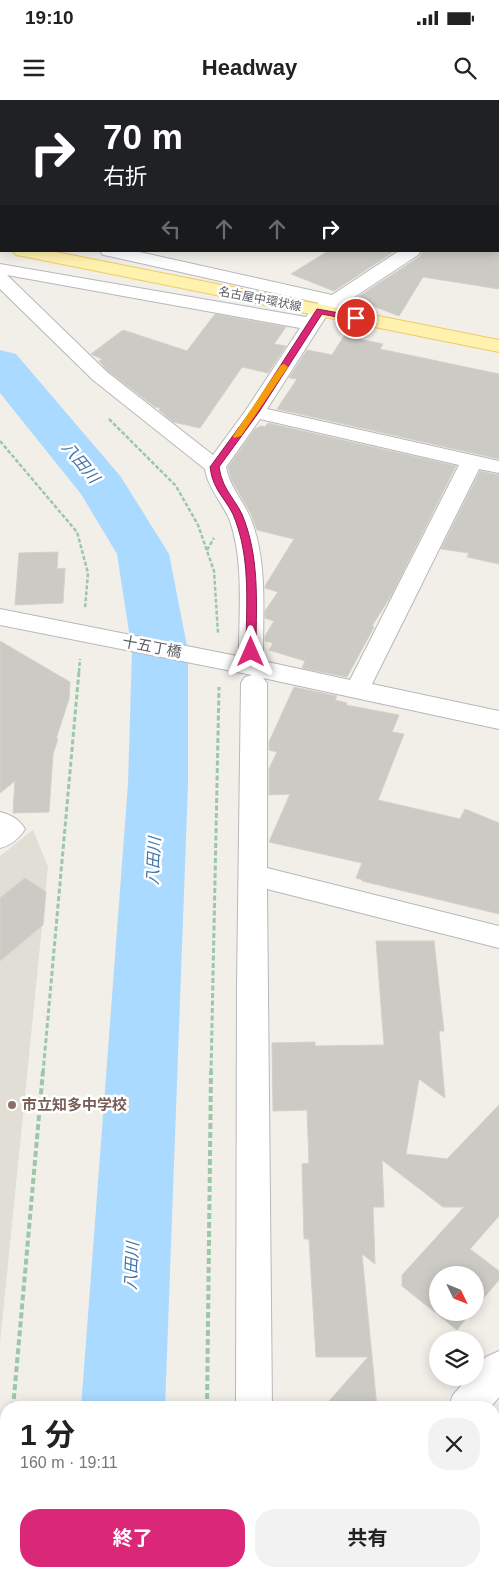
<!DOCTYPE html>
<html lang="ja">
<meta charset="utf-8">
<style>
:root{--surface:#fff;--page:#f2f2f2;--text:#222;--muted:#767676;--accent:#db2777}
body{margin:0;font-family:Arial,"Noto Sans JP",sans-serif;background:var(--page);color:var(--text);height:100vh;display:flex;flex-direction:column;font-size:19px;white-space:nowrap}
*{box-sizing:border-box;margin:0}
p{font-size:16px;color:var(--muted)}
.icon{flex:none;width:28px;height:28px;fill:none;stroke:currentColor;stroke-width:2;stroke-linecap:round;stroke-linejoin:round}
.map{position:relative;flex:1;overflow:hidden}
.drawer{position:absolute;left:0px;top:1301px;width:500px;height:176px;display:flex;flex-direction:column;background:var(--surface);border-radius:20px 20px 0 0;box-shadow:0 2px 12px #0003}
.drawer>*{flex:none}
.hud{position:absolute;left:0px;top:0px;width:500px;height:152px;box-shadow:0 2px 12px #0003;background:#202124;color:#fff;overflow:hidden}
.needle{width:32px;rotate:133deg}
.fabs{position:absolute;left:429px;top:1166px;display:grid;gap:10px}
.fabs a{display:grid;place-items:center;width:55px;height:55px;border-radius:50%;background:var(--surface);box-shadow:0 2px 12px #0003;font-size:25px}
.pin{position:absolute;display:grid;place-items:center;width:42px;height:42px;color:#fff;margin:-21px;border:2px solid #fff;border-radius:50%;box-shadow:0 1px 5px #0007}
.me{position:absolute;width:55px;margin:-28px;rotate:0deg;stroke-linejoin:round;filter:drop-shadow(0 0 4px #0008)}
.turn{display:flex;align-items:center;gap:18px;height:105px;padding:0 20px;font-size:22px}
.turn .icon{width:65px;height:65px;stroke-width:2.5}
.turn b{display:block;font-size:35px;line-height:42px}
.lanes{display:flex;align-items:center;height:48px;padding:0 20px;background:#0003;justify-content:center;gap:25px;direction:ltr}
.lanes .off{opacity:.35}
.round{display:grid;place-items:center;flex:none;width:52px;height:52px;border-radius:20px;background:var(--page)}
.headline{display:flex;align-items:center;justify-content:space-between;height:85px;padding:0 20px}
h1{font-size:30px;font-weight:700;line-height:38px}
.cta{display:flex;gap:10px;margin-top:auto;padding:10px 20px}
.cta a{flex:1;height:58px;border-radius:20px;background:var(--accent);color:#fff;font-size:20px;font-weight:700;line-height:58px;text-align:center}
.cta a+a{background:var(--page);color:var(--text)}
.status{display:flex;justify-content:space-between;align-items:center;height:35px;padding:0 25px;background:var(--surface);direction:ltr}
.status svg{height:14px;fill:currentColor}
header{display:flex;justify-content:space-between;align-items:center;height:65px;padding:0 20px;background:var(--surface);font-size:22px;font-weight:700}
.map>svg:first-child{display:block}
</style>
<div class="status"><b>19:10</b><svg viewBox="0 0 49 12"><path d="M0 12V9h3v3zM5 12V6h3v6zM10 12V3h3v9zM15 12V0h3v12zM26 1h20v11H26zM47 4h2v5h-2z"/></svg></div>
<header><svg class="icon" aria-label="menu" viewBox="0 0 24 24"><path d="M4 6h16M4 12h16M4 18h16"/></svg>Headway<svg class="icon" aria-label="search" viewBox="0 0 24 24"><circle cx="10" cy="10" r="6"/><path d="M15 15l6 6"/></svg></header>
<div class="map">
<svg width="499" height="1477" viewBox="0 0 499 1477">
<rect width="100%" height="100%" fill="#f1efe8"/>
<!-- education -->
<path fill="#e1ded6" d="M33 730 48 767 0 1243V756Z"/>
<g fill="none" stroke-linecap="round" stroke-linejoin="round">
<!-- river -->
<g fill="#aadaff" fill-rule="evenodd">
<path d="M0 250 16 254 121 377 169 454 188 551V684L165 1308H81L128 684 132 551 117 454 81 394 0 293Z"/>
<rect x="69" y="1471" width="90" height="6"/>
</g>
</g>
<!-- building -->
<g fill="#cccac5" stroke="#d6d1c6">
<path d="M328 151H395L334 191 291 174Z"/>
<path d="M423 151H499V189L423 177 399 216 365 203 367 201 355 199 419 157Z"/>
<path d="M215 214 286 227 274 244 286 246 268 273 242 267 200 328 173 322 159 310 160 308 155 307 108 271 99 261 102 259 91 254 123 230 187 251Z"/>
<path d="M344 236 383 244 380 249 499 274V359L277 309 297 279 289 278 307 250 332 255Z"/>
<path d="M268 323 456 366 392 494 372 526 374 527 347 577 302 568 305 561 269 550 273 543 265 541V536L274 521 265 518V511L278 492 265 488V486L294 439 257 430 251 414 232 381 228 367 255 329 261 326 265 327Z"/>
<path d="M480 371 499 375V464L467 457 469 453 441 449Z"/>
<path d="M58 452 57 469 65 468 63 503 15 505 19 453Z"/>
<path d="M0 541 70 582 69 599 56 639H58L53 654 49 712 13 713 15 681 0 693Z"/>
<path d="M294 587 337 596 335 600 347 603 346 605 399 615 392 632 404 634 378 700 460 719 465 709 499 723V814L362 781 363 780 356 778 362 763 269 742 290 694 269 695V669L277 652 269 650V642Z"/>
<path d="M25 778 46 792 43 825 0 861V798Z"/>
<path d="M376 841H434L444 931H439L445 998 419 979 406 1054 447 1059 499 1005V1116L470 1149 499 1171V1180L475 1208V1175H438V1212H471L457 1230 402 1186V1175L464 1107H443L382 1060 384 1107H373L375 1164 362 1154 377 1308H323L368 1257H316L309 1139H304L302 1064 309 1063 307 1010 273 1011 272 943 315 942V946L384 945Z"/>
</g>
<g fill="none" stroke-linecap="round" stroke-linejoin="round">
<!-- street casing -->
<g stroke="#b5b8bc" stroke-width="2">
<g id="street">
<path d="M160 0H177L178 1H161Z"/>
<rect x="0" y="33" width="1" height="10"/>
<rect x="0" y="70" width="1" height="10"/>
<rect x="0" y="124" width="1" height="11"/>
<path d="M100 151H135L332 195 399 151H421L418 155 327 215 267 309 499 361V373L479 369 372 584 499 611V629L263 578 267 583V768L499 826V848L267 789 272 1308H236L237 885 241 583 245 577 252 575 0 525V509L242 557 239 552C239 509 244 462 230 421 223 403 208 389 205 369L93 280 0 189V164L306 217 313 207 319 203 109 156 103 155ZM7 175 300 228 246 310 213 355 107 272ZM260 319 459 365 350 580 254 559 260 558 263 552C263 509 267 463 252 422 245 402 230 389 226 367Z"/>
<path d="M0 712C11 715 19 719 25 729 19 739 11 745 0 748Z"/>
<path d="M244 1471H284L286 1477H246Z"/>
</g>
</g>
<!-- secondary casing -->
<g stroke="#b6babf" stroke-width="2">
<g id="secondary">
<rect x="0" y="49" width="1" height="10"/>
<path d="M499 1251V1297L490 1308H448L453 1295 468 1278H475V1270L486 1257Z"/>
<path d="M304 1471H346L343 1477H301Z"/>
</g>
</g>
<!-- primary casing -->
<g stroke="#f2c960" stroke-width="2">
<path id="primary" d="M13 151H51L499 240V252L22 156 16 155Z"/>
</g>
<!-- path-far2 -->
<g stroke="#9cc7a9" stroke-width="2.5" stroke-dasharray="4 2" stroke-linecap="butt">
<path d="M109 319 176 386 198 425 214 471 218 533"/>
<path d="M0 341 77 432 88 473 85 508"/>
<path d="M207 450 214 438"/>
<path d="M79 572 80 559"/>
</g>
<!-- path-far1 -->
<g stroke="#9cc7a9" stroke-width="3" stroke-dasharray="5 2.5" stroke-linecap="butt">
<path d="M43 973 79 571"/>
<path d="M211 973 219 587"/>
</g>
<!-- path -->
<g stroke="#9cc7a9" stroke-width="4" stroke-dasharray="6 3" stroke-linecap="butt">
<path d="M13 1308 43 971"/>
<path d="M207 1308 211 971"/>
<path d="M0 1453 6 1383"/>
<path d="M205 1471V1477"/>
</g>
<!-- street -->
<use href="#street" fill="#fff" fill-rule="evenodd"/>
<!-- secondary -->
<use href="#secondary" fill="#fff" fill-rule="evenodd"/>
<!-- primary -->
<use href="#primary" fill="#fff2af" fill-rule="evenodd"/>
</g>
<!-- route -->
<path fill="#db2777" stroke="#8e194d" d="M317 209 356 216 359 218 356 221 322 214 259 312 219 367C223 393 238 400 245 422 260 464 256 509 256 552L251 556 246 552C246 509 251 464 236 422 229 400 213 393 210 367L251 311Z"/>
<!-- slow -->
<path fill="#f59e0b" d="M284 264 288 267 241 336 234 338 233 336 281 265Z"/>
<!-- markers -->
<circle fill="#8d6e63" stroke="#fff" stroke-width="2" cx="12" cy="1005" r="5"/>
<g text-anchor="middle" stroke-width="5" stroke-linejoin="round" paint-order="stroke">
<!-- far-street labels -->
<g font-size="12" fill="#5f6368" stroke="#fff">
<text transform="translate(260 199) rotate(11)" y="4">名古屋中環状線</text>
</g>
<!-- street labels -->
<g font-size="15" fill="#5f6368" stroke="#fff">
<text transform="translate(152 547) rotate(11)" y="5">十五丁橋</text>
</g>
<!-- education labels -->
<g font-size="15" font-weight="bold" fill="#785e54" stroke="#fff" text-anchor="start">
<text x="22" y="1010">市立知多中学校</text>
</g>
<!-- water labels -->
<g font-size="16" font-style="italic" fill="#4174aa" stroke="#fff">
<text transform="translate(81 362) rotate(50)" y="6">八田川</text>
<text transform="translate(153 761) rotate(-87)" y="6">八田川</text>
<text transform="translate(131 1166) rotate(-87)" y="6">八田川</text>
</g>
</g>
</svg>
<div class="fabs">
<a><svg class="needle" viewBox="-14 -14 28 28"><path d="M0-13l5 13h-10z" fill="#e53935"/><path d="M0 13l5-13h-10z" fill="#767676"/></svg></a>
<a><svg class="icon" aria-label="layers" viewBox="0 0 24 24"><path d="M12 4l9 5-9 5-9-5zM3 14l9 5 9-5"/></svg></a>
</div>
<div class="pin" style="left:356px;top:218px;background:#d93025"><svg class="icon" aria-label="arrive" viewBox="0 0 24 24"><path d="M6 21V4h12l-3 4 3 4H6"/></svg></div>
<svg class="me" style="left:251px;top:552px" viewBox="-20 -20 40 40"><path d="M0-17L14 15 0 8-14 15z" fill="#db2777" stroke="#fff" stroke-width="4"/></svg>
<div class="hud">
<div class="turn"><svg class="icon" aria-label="right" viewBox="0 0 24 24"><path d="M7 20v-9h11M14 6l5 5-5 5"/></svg><div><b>70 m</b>右折</div></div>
<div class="lanes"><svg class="icon off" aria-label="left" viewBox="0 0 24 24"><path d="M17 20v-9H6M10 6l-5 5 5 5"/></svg><svg class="icon off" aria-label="ahead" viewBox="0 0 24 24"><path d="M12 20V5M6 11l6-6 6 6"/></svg><svg class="icon off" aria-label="ahead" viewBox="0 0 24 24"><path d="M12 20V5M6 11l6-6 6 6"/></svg><svg class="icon" aria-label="right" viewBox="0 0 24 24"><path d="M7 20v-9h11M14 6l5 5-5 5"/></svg></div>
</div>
<section class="drawer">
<div class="headline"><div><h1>1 分</h1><p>160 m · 19:11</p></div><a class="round"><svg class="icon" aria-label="close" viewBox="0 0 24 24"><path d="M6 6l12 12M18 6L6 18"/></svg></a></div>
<div class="cta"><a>終了</a><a>共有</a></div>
</section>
</div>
